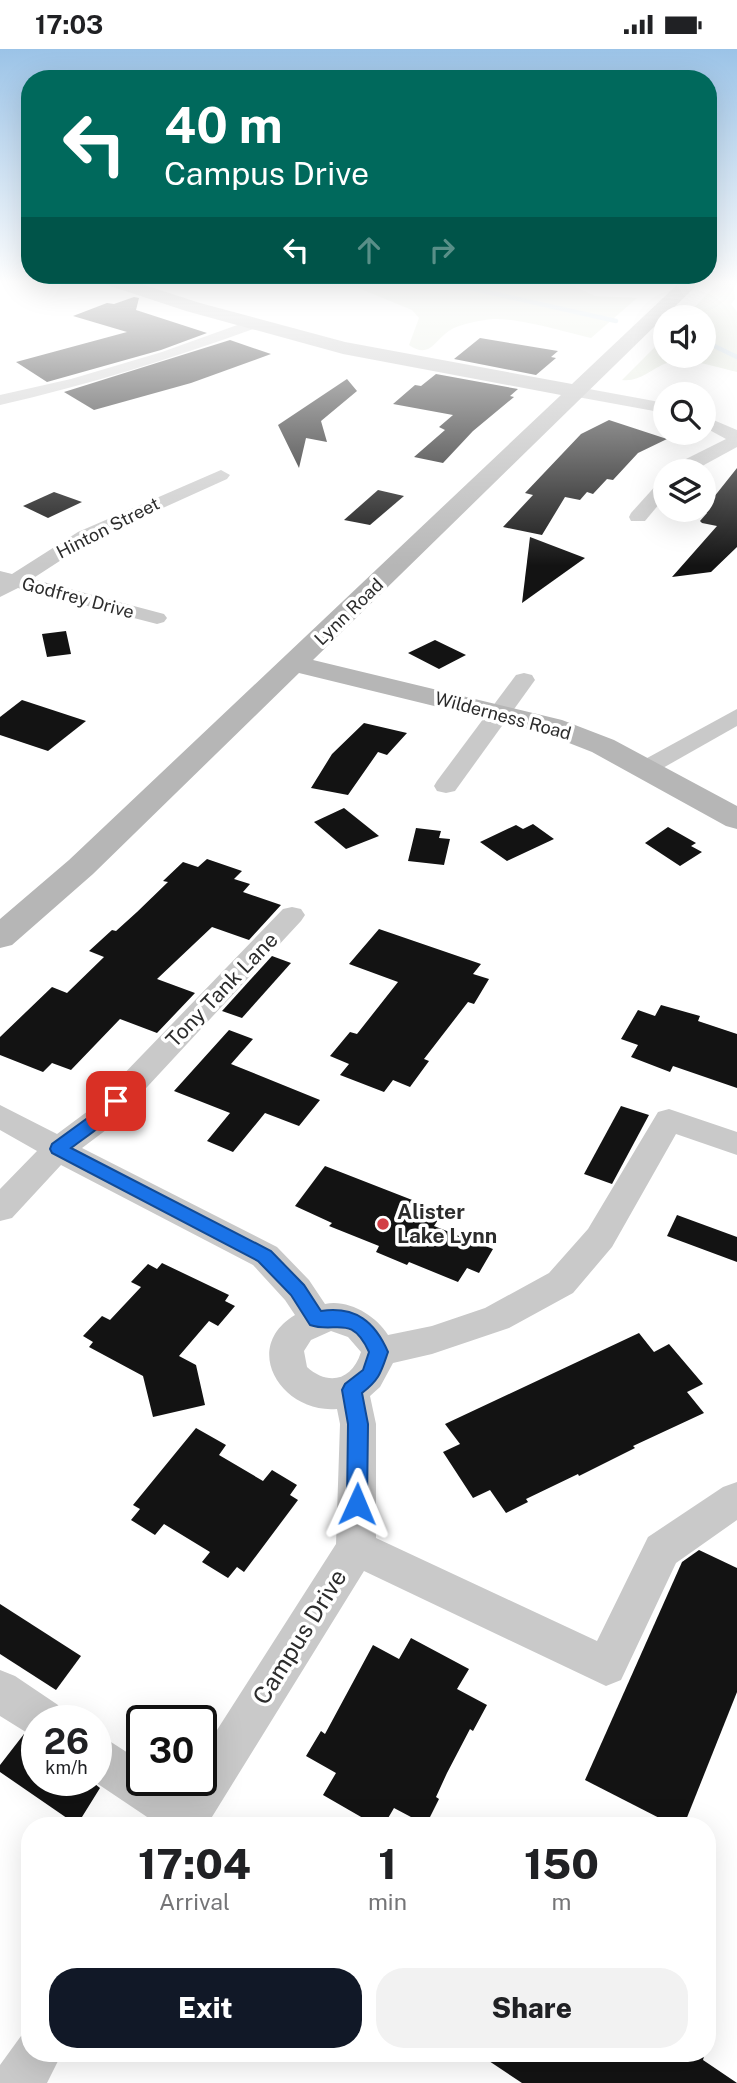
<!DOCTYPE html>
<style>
:root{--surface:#fff;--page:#f2f2f2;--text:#202124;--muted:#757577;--accent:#111827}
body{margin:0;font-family:"Public Sans",sans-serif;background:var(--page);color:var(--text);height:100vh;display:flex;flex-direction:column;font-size:26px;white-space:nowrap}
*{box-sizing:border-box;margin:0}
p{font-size:23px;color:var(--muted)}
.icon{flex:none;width:38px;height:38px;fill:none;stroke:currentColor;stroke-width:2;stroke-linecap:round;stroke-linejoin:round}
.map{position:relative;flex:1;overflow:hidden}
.panel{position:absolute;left:21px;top:1768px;width:695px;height:245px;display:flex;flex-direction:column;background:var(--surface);border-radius:28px;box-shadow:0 7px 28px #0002}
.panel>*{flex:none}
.guide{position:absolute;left:21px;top:21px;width:696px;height:214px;border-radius:28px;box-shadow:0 7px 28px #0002;background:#00695c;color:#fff;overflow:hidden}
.buttons{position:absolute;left:653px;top:256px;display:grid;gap:14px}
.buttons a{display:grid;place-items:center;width:63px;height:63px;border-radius:50%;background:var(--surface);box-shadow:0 7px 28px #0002;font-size:35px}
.speed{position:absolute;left:21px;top:1656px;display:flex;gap:14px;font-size:35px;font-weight:700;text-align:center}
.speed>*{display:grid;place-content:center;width:91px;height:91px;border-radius:50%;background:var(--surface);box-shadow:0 7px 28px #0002;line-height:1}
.speed small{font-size:18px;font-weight:400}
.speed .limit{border:4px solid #111;border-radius:10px;background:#fff;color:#111}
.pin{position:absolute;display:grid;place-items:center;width:60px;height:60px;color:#fff;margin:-30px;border-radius:14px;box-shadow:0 4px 10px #0006}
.me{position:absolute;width:77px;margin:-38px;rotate:1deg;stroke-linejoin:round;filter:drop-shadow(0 0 5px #0008)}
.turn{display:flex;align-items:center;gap:24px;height:147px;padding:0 28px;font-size:32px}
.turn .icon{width:91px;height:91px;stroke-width:2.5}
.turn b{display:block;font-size:49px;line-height:60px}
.lanes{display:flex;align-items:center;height:66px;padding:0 28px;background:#0003;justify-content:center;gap:35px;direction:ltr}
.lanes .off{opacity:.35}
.eta{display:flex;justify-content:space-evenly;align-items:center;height:119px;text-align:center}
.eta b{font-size:42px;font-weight:800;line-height:49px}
.cta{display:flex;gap:14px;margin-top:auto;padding:14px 28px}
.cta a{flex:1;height:80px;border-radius:28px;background:var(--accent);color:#fff;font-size:28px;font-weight:800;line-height:80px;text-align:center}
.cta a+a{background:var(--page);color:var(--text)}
.status{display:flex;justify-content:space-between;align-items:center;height:49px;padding:0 35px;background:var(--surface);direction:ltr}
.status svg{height:19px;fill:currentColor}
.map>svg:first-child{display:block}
</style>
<div class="status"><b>17:03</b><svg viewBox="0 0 49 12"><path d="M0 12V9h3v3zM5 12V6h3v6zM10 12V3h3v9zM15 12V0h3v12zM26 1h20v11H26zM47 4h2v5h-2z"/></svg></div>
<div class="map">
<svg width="737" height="2034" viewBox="0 0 737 2034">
<rect width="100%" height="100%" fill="#fff"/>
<!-- green -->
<g fill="#e2e8db">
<path d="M278 232H563L595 247 637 249 591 289C564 283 511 266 485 271 473 273 454 276 445 285 433 295 428 309 409 296L419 269 412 261 356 238 323 239Z"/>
<path d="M720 232H736L733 235 735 250 731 255 737 263V323C717 319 687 307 667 314 650 320 641 333 622 331L665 288V306H704V268H685Z"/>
</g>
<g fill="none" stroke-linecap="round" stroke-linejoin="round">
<!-- stream -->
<g stroke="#c8dae6" stroke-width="4.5">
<path d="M438 232 616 272"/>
<path d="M704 292 737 308"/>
</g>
</g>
<!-- building -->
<g fill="#131313">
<path d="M134 248 139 249 136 261 207 284 161 301 47 333 16 313 127 283 73 267 107 254 114 255Z"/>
<path d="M480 289 558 302 551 308 556 309 536 326 454 310Z"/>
<path d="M230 291 271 305 191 334 94 361 64 343Z"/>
<path d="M436 325 518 340 510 347 514 348 473 382 443 414 414 408 445 381 439 378 453 366 393 355 415 336 421 337Z"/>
<path d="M347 330 357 342 321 372 327 393 306 389 299 419 278 376Z"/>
<path d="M609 371 667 390 638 404 613 431 607 430 593 445 587 443 580 451 565 448 542 486 503 478 533 446 525 444 581 385Z"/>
<path d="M737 419V498L711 523 672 528 717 477 702 474 700 472 707 464 702 463Z"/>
<path d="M378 441 404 447 370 476 344 471Z"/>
<path d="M54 443 82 453 48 469 23 457Z"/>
<path d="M530 488 585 509 522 554Z"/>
<path d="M66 582 71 605 47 608 42 585Z"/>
<path d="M435 591 466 606 439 620 408 604Z"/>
<path d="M22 651 86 672 48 702 0 686V668Z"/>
<path d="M364 674 407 684 387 706 378 703 348 746 311 739 332 705Z"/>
<path d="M344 759 379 787 346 800 314 773Z"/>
<path d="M533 775 554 790 507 812 480 793 516 776 523 780Z"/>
<path d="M668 778 696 794 691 797 702 803 680 817 645 794Z"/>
<path d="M416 779 441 782 439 789 450 790 444 816 408 812Z"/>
<path d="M207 810 242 822 234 830 250 835 243 843 281 856 249 891 212 878 157 930 195 944 157 984 120 970 71 1021 52 1014 43 1023 0 1006V988L52 938 67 944 104 908 89 902 112 881 116 882 137 863 168 833 163 832 183 813 198 818Z"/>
<path d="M379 880 481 915 473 925 489 930 474 955 468 953 424 1010 429 1012 410 1038 393 1031 384 1043 340 1026 349 1015 330 1007 350 983 357 985 398 933 349 915Z"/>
<path d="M272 907 291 914 242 969 222 962Z"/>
<path d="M661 956 700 967 698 972 737 985V1039L673 1017 670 1023 631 1008 638 996 621 990 638 961 655 967Z"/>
<path d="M229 981 253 990 231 1015 320 1051 299 1077 265 1064 233 1103 207 1092 230 1064 174 1042Z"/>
<path d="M621 1057 649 1066 612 1135 584 1125Z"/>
<path d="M325 1117 443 1163 434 1177 493 1200 479 1224 467 1219 458 1233 409 1213 407 1216 376 1203 379 1197 329 1177 332 1174 295 1157Z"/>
<path d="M677 1166 737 1188V1213L667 1187Z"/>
<path d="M162 1214 229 1246 225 1252 235 1257 218 1277 209 1272 179 1307 196 1316 205 1356 153 1368 143 1327 89 1298 93 1293 83 1287 102 1267 110 1271 141 1238 131 1233 148 1215 157 1220Z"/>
<path d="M639 1284 654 1303 669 1295 703 1335 687 1343 704 1364 633 1397 635 1399 579 1427 578 1425 526 1450 528 1453 506 1464 490 1441 473 1449 443 1403 460 1395 445 1375Z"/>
<path d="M196 1379 226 1396 219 1406 263 1432 272 1421 297 1436 290 1446 298 1451 244 1523 237 1518 228 1529 202 1513 210 1503 164 1475 155 1486 131 1471 140 1460 133 1456Z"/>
<path d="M699 1501 737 1519V1643L684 1776H673L585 1731 682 1513Z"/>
<path d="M0 1555 81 1607 56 1641 0 1605Z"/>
<path d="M411 1589 469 1620 457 1640 487 1656 473 1682 470 1680 447 1724 436 1748 439 1750 426 1776 394 1759 384 1776H375L323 1746 336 1724 306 1707 321 1682 325 1685 373 1596 399 1610Z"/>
<path d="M24 1685 37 1692V1731H90L100 1739 77 1776 0 1723V1716Z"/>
<path d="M477 2004H705L703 2011 737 2034H522Z"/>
</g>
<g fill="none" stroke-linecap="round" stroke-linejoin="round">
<!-- street -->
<g fill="#c9c9c9" fill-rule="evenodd">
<path d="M254 270 262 275 259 278C174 309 89 336 0 356V346L71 330 162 303Z"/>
<path d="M578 338 665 354V364L572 347 570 343 572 339Z"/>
<path d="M704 367 737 381V398L693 422H673L684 411 726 390 704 378Z"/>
<path d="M221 421 230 426 227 430 92 491 32 530 164 565 167 569 164 573 157 575 18 539 0 548V522L12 525 78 483Z"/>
<path d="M665 431V448L645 472H631L629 468 631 464 659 433Z"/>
<path d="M524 624 532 626 535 631 455 742 446 744 437 742 434 737 437 732 516 626Z"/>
<path d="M737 660V677L654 724H638L634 719 638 714Z"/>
<path d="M292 858 301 860 305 866 301 872 110 1078 82 1099 277 1198 309 1231 325 1255C349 1250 376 1267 388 1286L432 1277 485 1259 549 1224 588 1180 658 1063 669 1060 737 1083V1106L676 1085 612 1198 573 1244 509 1279 432 1305 393 1314 380 1338 370 1347 376 1375V1489L597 1592 648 1488 723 1438 737 1433V1471L676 1514 621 1631 606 1637 364 1522 207 1776H159L92 1731H96V1686L111 1693 142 1713V1731H169L180 1738 185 1731H201V1706L336 1495 340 1375 337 1360C282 1365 240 1299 295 1266L285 1251 253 1216 61 1116 12 1169 0 1172V1140L37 1102 0 1081V1056L57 1085 88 1062 283 860ZM331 1282 348 1288 361 1303C352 1332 328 1337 307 1318L304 1302 311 1291Z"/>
<path d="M0 1621 15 1627 58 1656 64 1671H37V1690L0 1667Z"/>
<path d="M30 1983V2004H62L47 2034H0V2016L21 1987Z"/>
</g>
<!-- secondary -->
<path fill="#b6b6b6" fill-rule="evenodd" d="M105 232H132L200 254 345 293 572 335 681 232H701L313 611 562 671 614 691 737 757V780L726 777 592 703 541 683 299 624 93 825 12 896 0 899V870L69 811 561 346 343 305 186 262 107 236Z"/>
</g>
<!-- sky -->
<linearGradient id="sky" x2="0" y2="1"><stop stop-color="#9bc3e7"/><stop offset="0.45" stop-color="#fff"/><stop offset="1" stop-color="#fff" stop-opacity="0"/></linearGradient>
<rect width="737" height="517" fill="url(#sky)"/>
<!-- route -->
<path fill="#1a73e8" stroke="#114b97" stroke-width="2" d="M116 1046 124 1052C111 1072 90 1085 71 1099L271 1202 304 1236 321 1262C356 1257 375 1273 388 1303 381 1323 380 1330 362 1344L368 1375 367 1455 364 1461 357 1464 350 1461 347 1455 348 1375 342 1341 345 1335 363 1321 369 1303C351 1264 336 1285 310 1276L291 1246 258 1212 52 1104 50 1100 52 1095 93 1065 110 1048Z"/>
<!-- markers -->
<circle fill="#d23f46" stroke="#fff" stroke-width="2.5" cx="383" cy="1175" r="7"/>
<g text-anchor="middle" stroke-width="7" stroke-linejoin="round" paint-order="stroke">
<!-- far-street labels -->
<g font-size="18" fill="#2c2c2c" stroke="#fff">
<text transform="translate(108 479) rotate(-27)" y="6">Hinton Street</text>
<text transform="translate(78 549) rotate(15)" y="6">Godfrey Drive</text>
<text transform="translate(349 563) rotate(-44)" y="6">Lynn Road</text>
<text transform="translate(503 667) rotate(15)" y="6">Wilderness Road</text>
</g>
<!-- street labels -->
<g font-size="21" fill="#2c2c2c" stroke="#fff">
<text transform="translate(222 941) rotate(-46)" y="7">Tony Tank Lane</text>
</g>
<!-- poi labels -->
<g font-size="21" font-weight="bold" fill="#2c2c2c" stroke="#fff" text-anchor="start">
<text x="397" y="1170">Alister<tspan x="397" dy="24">Lake Lynn</tspan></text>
</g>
<!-- near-street labels -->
<g font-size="24" fill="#2c2c2c" stroke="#fff">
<text transform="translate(300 1588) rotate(-58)" y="8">Campus Drive</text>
</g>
</g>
</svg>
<div class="buttons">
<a><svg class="icon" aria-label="sound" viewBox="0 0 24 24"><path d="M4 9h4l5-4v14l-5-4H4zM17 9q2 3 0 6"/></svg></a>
<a><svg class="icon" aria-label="search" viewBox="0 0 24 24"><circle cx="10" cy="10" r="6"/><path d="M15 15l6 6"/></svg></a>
<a><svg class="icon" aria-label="layers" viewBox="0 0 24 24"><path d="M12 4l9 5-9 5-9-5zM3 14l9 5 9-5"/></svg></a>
</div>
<div class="speed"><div>26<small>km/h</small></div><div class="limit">30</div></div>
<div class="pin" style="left:116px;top:1052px;background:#d93025"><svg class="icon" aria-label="arrive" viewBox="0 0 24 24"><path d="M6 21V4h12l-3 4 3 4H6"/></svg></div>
<svg class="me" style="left:357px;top:1455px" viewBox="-20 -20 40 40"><path d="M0-17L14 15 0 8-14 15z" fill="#1a73e8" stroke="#fff" stroke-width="4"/></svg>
<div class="guide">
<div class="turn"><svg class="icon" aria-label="left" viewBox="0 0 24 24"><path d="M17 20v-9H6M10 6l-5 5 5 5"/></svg><div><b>40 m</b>Campus Drive</div></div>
<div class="lanes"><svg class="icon" aria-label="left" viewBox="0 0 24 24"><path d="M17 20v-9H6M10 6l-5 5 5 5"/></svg><svg class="icon off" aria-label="ahead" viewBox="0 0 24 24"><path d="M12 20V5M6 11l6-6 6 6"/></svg><svg class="icon off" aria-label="right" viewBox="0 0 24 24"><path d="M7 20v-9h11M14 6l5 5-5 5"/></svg></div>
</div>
<section class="panel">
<div class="eta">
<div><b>17:04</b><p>Arrival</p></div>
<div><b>1</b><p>min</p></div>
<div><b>150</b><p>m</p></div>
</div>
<div class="cta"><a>Exit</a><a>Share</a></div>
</section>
</div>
